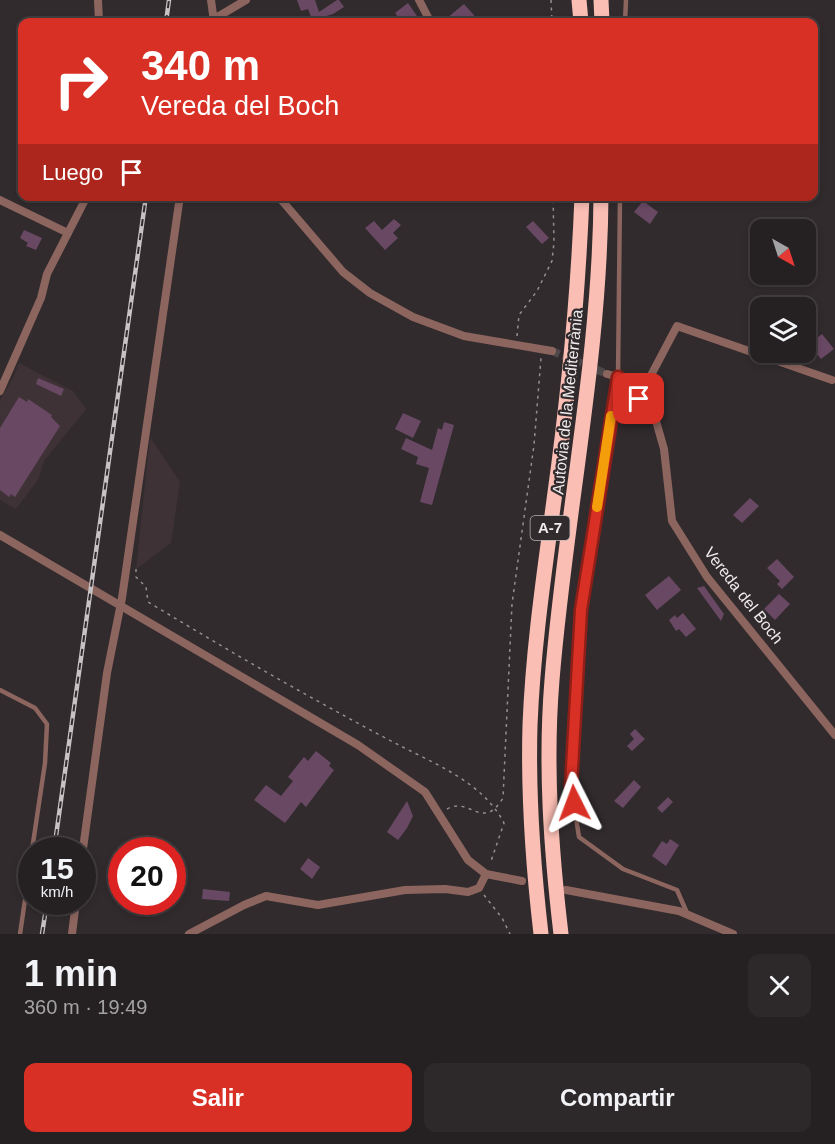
<!DOCTYPE html>
<html lang="es">
<meta charset="utf-8">
<style>
:root{--surface:#252022;--page:#2d282a;--text:#f1f3f6;--muted:#a3a3a5;--line:#423e40;--accent:#d93025}
body{margin:0;font-family:Helvetica,sans-serif;background:var(--page);color:var(--text);height:100vh;display:flex;flex-direction:column;font-size:22px;white-space:nowrap}
*{box-sizing:border-box;margin:0}
p{font-size:20px;color:var(--muted)}
.icon{flex:none;width:33px;height:33px;fill:none;stroke:currentColor;stroke-width:2;stroke-linecap:round;stroke-linejoin:round}
.map{position:relative;height:934px;overflow:hidden}
.sheet{display:flex;flex-direction:column;background:var(--surface);flex:1}
.sheet>*{flex:none}
.banner{position:absolute;left:18px;top:18px;width:800px;height:183px;border-radius:12px;box-shadow:0 3px 9px #0003,0 0 0 2px var(--line);background:#d93025;color:#fff;overflow:hidden}
.needle{width:39px;rotate:141deg}
.fabs{position:absolute;left:750px;top:219px;display:grid;gap:12px}
.fabs a{display:grid;place-items:center;width:66px;height:66px;border-radius:12px;background:var(--surface);box-shadow:0 3px 9px #0003,0 0 0 2px var(--line);font-size:30px}
.speed{position:absolute;left:18px;top:837px;display:flex;gap:12px;font-size:30px;font-weight:700;text-align:center}
.speed>*{display:grid;place-content:center;width:78px;height:78px;border-radius:50%;background:var(--surface);box-shadow:0 3px 9px #0003,0 0 0 2px var(--line);line-height:1}
.speed small{font-size:15px;font-weight:400}
.speed .limit{border:9px solid #d22;background:#fff;color:#111}
.pin{position:absolute;display:grid;place-items:center;width:51px;height:51px;color:#fff;margin:-26px;border-radius:12px;box-shadow:0 3px 9px #0006}
.me{position:absolute;width:66px;margin:-33px;rotate:357deg;stroke-linejoin:round;filter:drop-shadow(0 0 4px #0008)}
.turn{display:flex;align-items:center;gap:21px;height:126px;padding:0 24px;font-size:27px}
.turn .icon{width:78px;height:78px;stroke-width:2.5}
.turn b{display:block;font-size:42px;line-height:51px}
.then{display:flex;align-items:center;height:57px;padding:0 24px;background:#0003;gap:12px;font-size:22px}
.round{display:grid;place-items:center;flex:none;width:63px;height:63px;border-radius:12px;background:var(--page)}
.summary{display:flex;align-items:center;justify-content:space-between;height:102px;padding:0 24px}
h1{font-size:36px;font-weight:700;line-height:45px}
.cta{display:flex;gap:12px;margin-top:auto;padding:12px 24px}
.cta a{flex:1;height:69px;border-radius:12px;background:var(--accent);color:#fff;font-size:24px;font-weight:700;line-height:69px;text-align:center}
.cta a+a{background:var(--page);color:var(--text)}
.map>svg:first-child{display:block}
</style>
<div class="map">
<svg width="835" height="934" viewBox="0 0 835 934">
<rect width="100%" height="100%" fill="#312b2d"/>
<!-- built -->
<g fill="#3f3236">
<path d="M19 363 73 391 86 409 44 461 38 480 16 509 0 500V400L14 376Z"/>
<path d="M150 437 180 482 171 543 136 569Z"/>
</g>
<!-- building -->
<g fill="#694863">
<path d="M297 0H315L319 12 337 0H339L344 7 333 14 307 22 306 21 311 17 308 9 301 11Z"/>
<path d="M408 3 419 19 415 22H411L409 19 402 22 395 13Z"/>
<path d="M464 4 480 22H451L447 18Z"/>
<path d="M643 201 658 212 650 224 634 212Z"/>
<path d="M394 219 401 225 393 233 398 238 385 250 365 228 374 221 382 230Z"/>
<path d="M533 221 549 238 542 244 526 227Z"/>
<path d="M24 230 42 238 36 250 26 246 28 243 20 238Z"/>
<path d="M822 334 834 349 821 359 809 344Z"/>
<path d="M38 378 64 389 61 396 36 384Z"/>
<path d="M19 397 27 402 28 399 52 415 51 417 60 426 15 497 11 494 9 497 0 490V428Z"/>
<path d="M403 413 421 421 413 438 395 429Z"/>
<path d="M444 422 454 425 432 505 420 502 429 468 416 464 418 457 401 449 406 438 432 450 438 428 442 430Z"/>
<path d="M750 498 759 506 742 523 733 515Z"/>
<path d="M777 559 794 577 782 589 777 584 780 581 767 568Z"/>
<path d="M669 576 681 590 657 610 645 595Z"/>
<path d="M704 586 724 614 721 621 697 588Z"/>
<path d="M779 594 790 604 775 620 764 609Z"/>
<path d="M683 613 696 629 686 637 679 629 676 631 669 620 675 615 677 618Z"/>
<path d="M635 729 645 739 632 751 627 746 634 739 630 734Z"/>
<path d="M316 751 331 763 329 766 334 770 306 807 301 802 285 823 254 800 266 785 281 796 293 781 288 777 304 757 308 761Z"/>
<path d="M634 780 641 787 623 808 614 801Z"/>
<path d="M668 797 673 802 662 813 657 808Z"/>
<path d="M407 801 413 816 407 828 398 840 387 832Z"/>
<path d="M670 839 679 845 666 866 652 856 662 841 667 844Z"/>
<path d="M308 858 320 867 312 879 300 869Z"/>
<path d="M203 889 230 892 229 901 202 899Z"/>
</g>
<g fill="none" stroke-linecap="round" stroke-linejoin="round">
<!-- minor-tunnel -->
<path stroke="#4e484a" stroke-width="8" stroke-dasharray="8 4" stroke-linecap="butt" d="M552 351 607 374"/>
<!-- path -->
<g stroke="#958f91" stroke-width="1.5" stroke-dasharray="3 4.5" stroke-linecap="butt">
<path d="M551 0 552 22"/>
<path d="M517 336 519 315 537 291 552 261 554 242 553 196"/>
<path d="M136 569V577L146 587 148 602C203 635 258 668 314 699 341 714 368 729 395 743 434 764 482 781 504 823L490 864"/>
<path d="M447 809C470 796 482 832 503 798L512 604 534 445 541 358"/>
<path d="M484 895 502 918 510 934"/>
</g>
<!-- service -->
<g stroke="#8d655f" stroke-width="4.5">
<path d="M625 22 626 0"/>
<path d="M620 196 618 377 581 610 571 786 579 837 623 869 677 890 687 913"/>
<path d="M0 690 35 708 47 724 45 763 32 850"/>
<path d="M20 934 32 852"/>
</g>
<!-- minor -->
<g stroke="#8d655f" stroke-width="8">
<path d="M98 0 99 22"/>
<path d="M211 0 214 22"/>
<path d="M419 0 430 21 428 22"/>
<path d="M214 19 246 0"/>
<path d="M278 196 343 272 370 293 413 317 464 336 552 351"/>
<path d="M0 200 68 233"/>
<path d="M607 374 618 377 654 414 664 449 672 521 707 577 835 735"/>
<path d="M0 391 41 298 47 274 87 196"/>
<path d="M639 398 677 326 832 380"/>
<path d="M0 535 358 745 425 792 468 860 486 874 522 881"/>
<path d="M82 856 107 673 122 598 180 196"/>
<path d="M566 890 679 911 733 934"/>
<path d="M72 934 76 902"/>
<path d="M189 934 244 905 266 896 318 905 405 890 445 889 468 892 479 888 486 874"/>
</g>
<!-- motorway -->
<g stroke="#fabeb4" stroke-width="15">
<path d="M579 0 581 22"/>
<path d="M601 0 602 22"/>
<path d="M541 934C533 865 528 795 530 725 533 649 544 575 554 500 568 399 578 298 582 196"/>
<path d="M561 934C551 849 545 765 552 680 565 518 600 359 601 196"/>
</g>
<!-- rail casing -->
<g stroke="#c7c2c3" stroke-width="4.5">
<g id="rail">
<path d="M166 22 169 0"/>
<path d="M54 850 146 196"/>
<path d="M42 934 47 902"/>
</g>
</g>
<!-- rail -->
<use href="#rail" stroke="#312b2d" stroke-width="2" stroke-dasharray="7" stroke-linecap="butt"/>
</g>
<g fill="none" stroke-linecap="round" stroke-linejoin="round">
<!-- route casing -->
<g stroke="#8d1f18" stroke-width="15">
<path id="route" d="M574 803 571 786 581 610 618 377 639 399"/>
</g>
<!-- route -->
<use href="#route" stroke="#d93025" stroke-width="10"/>
<!-- slow -->
<path stroke="#f59e0b" stroke-width="10" d="M597 507 611 416"/>
</g>
<g text-anchor="middle" stroke-width="4.5" stroke-linejoin="round" paint-order="stroke">
<!-- shield labels -->
<rect fill="#312b2d" stroke="#b7b1b3" stroke-width="1.5" x="530.5" y="516" width="39" height="24" rx="4.5"/>
<g font-size="15" font-weight="bold" fill="#f0ebec">
<text x="550" y="533">A-7</text>
</g>
<!-- street labels -->
<g font-size="16" fill="#f0ebec" stroke="#312b2d">
<text transform="translate(567 402) rotate(-84)" y="6">Autovia de la Mediterrània</text>
<text transform="translate(744 595) rotate(52)" y="6">Vereda del Boch</text>
</g>
</g>
</svg>
<div class="fabs">
<a><svg class="needle" viewBox="-14 -14 28 28"><path d="M0-13l5 13h-10z" fill="#e53935"/><path d="M0 13l5-13h-10z" fill="#a3a3a5"/></svg></a>
<a><svg class="icon" aria-label="layers" viewBox="0 0 24 24"><path d="M12 4l9 5-9 5-9-5zM3 14l9 5 9-5"/></svg></a>
</div>
<div class="speed"><div>15<small>km/h</small></div><div class="limit">20</div></div>
<div class="pin" style="left:639px;top:399px;background:#d93025"><svg class="icon" aria-label="arrive" viewBox="0 0 24 24"><path d="M6 21V4h12l-3 4 3 4H6"/></svg></div>
<svg class="me" style="left:574px;top:803px" viewBox="-20 -20 40 40"><path d="M0-17L14 15 0 8-14 15z" fill="#d93025" stroke="#fff" stroke-width="4"/></svg>
<div class="banner">
<div class="turn"><svg class="icon" aria-label="right" viewBox="0 0 24 24"><path d="M7 20v-9h11M14 6l5 5-5 5"/></svg><div><b>340 m</b>Vereda del Boch</div></div>
<div class="then">Luego<svg class="icon" aria-label="arrive" viewBox="0 0 24 24"><path d="M6 21V4h12l-3 4 3 4H6"/></svg></div>
</div>
</div>
<section class="sheet">
<div class="summary"><div><h1>1 min</h1><p>360 m · 19:49</p></div><a class="round"><svg class="icon" aria-label="close" viewBox="0 0 24 24"><path d="M6 6l12 12M18 6L6 18"/></svg></a></div>
<div class="cta"><a>Salir</a><a>Compartir</a></div>
</section>
